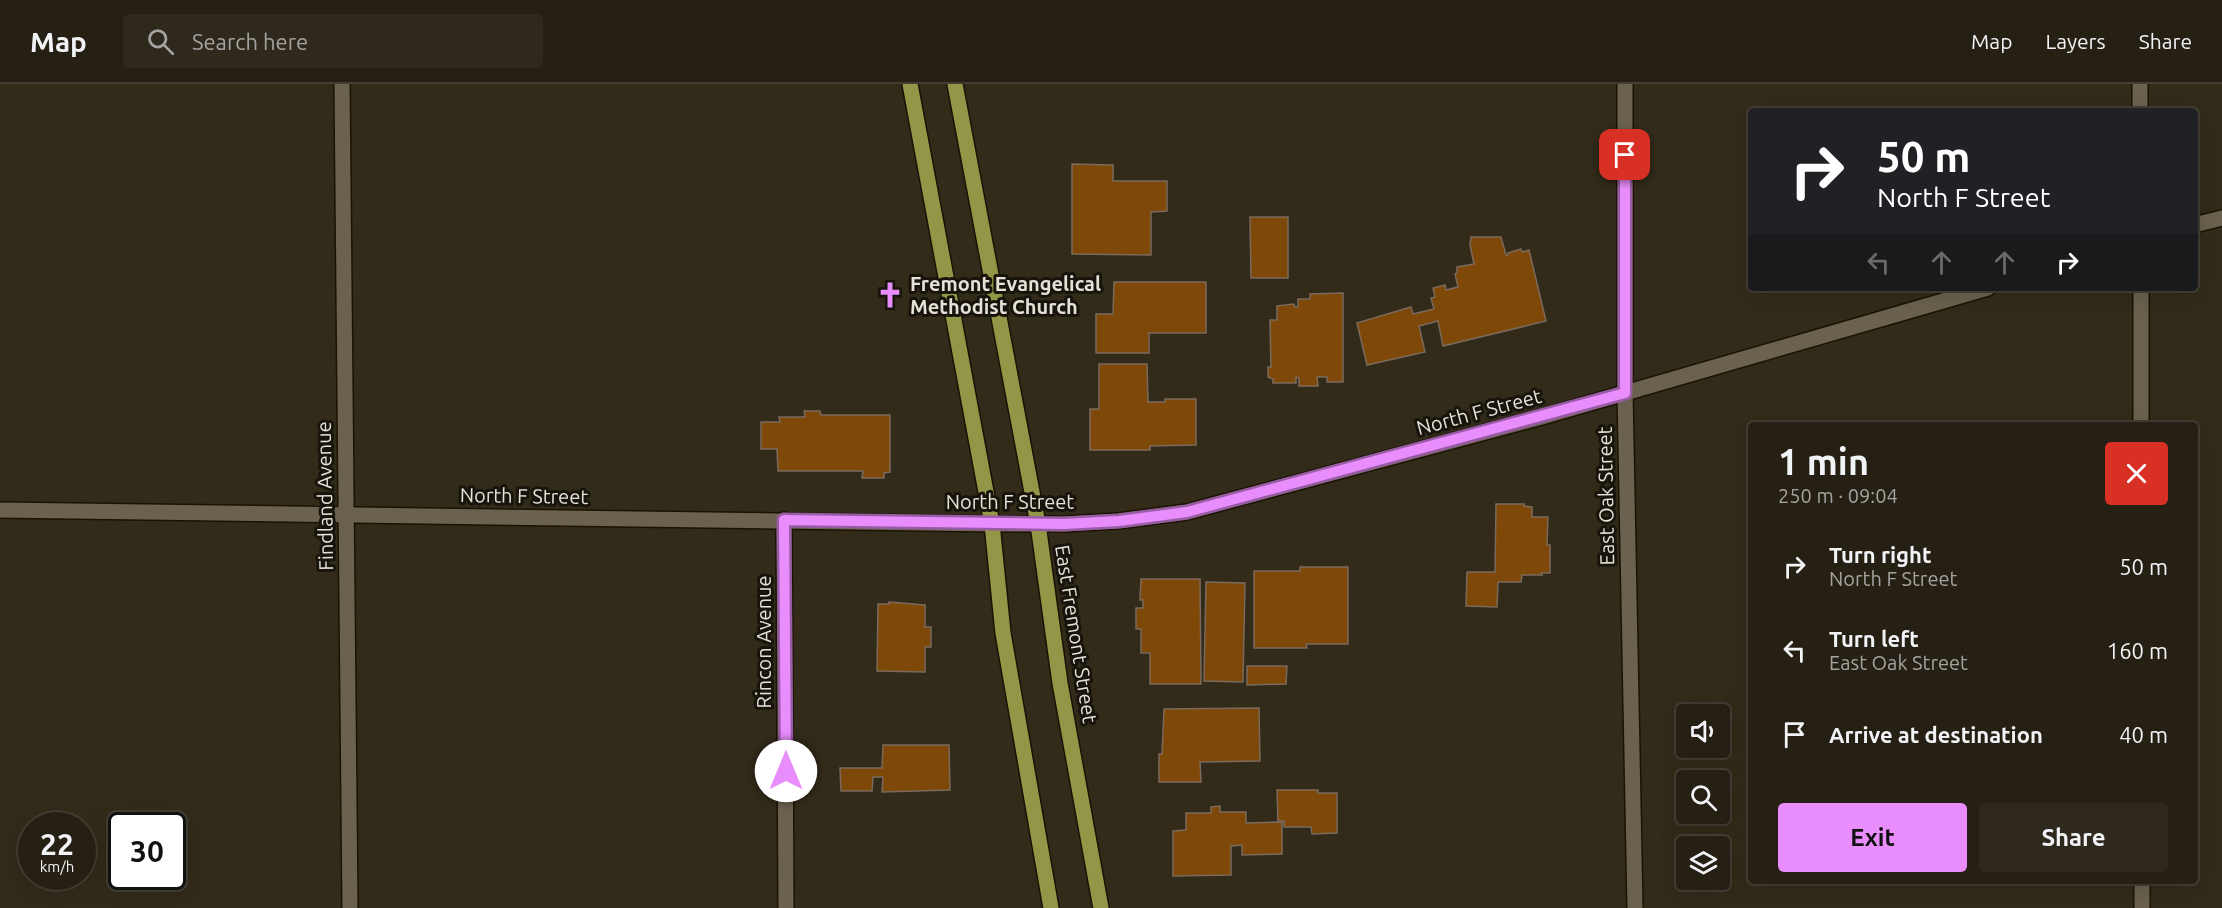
<!DOCTYPE html>
<meta charset="utf-8">
<style>
:root{--surface:#262014;--page:#2e281d;--text:#f1f3f6;--muted:#a4a3a0;--line:#423e34;--accent:#e98dfd}
body{margin:0;font-family:Ubuntu,sans-serif;background:var(--page);color:var(--text);height:100vh;display:flex;flex-direction:column;font-size:22px;white-space:nowrap}
*{box-sizing:border-box;margin:0}
p{font-size:20px;color:var(--muted)}
.icon{flex:none;width:33px;height:33px;fill:none;stroke:currentColor;stroke-width:2;stroke-linecap:round;stroke-linejoin:round}
.map{position:relative;flex:1;overflow:hidden}
.details{position:absolute;left:1748px;top:338px;width:450px;height:462px;display:flex;flex-direction:column;background:var(--surface);border-radius:6px;box-shadow:0 6px 24px #0002,0 0 0 2px var(--line)}
.details>*{flex:none}
.top-card{position:absolute;left:1748px;top:24px;width:450px;height:183px;border-radius:6px;box-shadow:0 6px 24px #0002,0 0 0 2px var(--line);background:#202124;color:#fff;overflow:hidden}
.tools{position:absolute;left:1676px;top:620px;display:grid;gap:12px}
.tools a{display:grid;place-items:center;width:54px;height:54px;border-radius:6px;background:var(--surface);box-shadow:0 6px 24px #0002,0 0 0 2px var(--line);font-size:30px}
.speed{position:absolute;left:18px;top:728px;display:flex;gap:12px;font-size:30px;font-weight:700;text-align:center}
.speed>*{display:grid;place-content:center;width:78px;height:78px;border-radius:50%;background:var(--surface);box-shadow:0 6px 24px #0002,0 0 0 2px var(--line);line-height:1}
.speed small{font-size:15px;font-weight:400}
.speed .limit{border:3px solid #111;border-radius:9px;background:#fff;color:#111}
.pin{position:absolute;display:grid;place-items:center;width:51px;height:51px;color:#fff;margin:-26px;border-radius:12px;box-shadow:0 3px 9px #0006}
.me{position:absolute;width:66px;margin:-33px;rotate:0deg;stroke-linejoin:round;filter:drop-shadow(0 0 4px #0008)}
.turn{display:flex;align-items:center;gap:21px;height:126px;padding:0 30px;font-size:27px}
.turn .icon{width:78px;height:78px;stroke-width:2.5}
.turn b{display:block;font-size:42px;line-height:51px}
.lanes{display:flex;align-items:center;height:57px;padding:0 30px;background:#0003;justify-content:center;gap:30px;direction:ltr}
.lanes .off{opacity:.35}
.round{display:grid;place-items:center;flex:none;width:63px;height:63px;border-radius:6px;background:var(--page)}
.headline{display:flex;align-items:center;justify-content:space-between;height:102px;padding:0 30px}
h1{font-size:36px;font-weight:600;line-height:45px}
.action{display:flex;gap:12px;margin-top:auto;padding:12px 30px}
.action a{flex:1;height:69px;border-radius:6px;background:var(--accent);color:#111;font-size:24px;font-weight:600;line-height:69px;text-align:center}
.action a+a{background:var(--page);color:var(--text)}
ul{padding:0;list-style:none}
li{display:flex;align-items:center;gap:18px;height:84px;padding:0 30px}
li div{flex:1}
li b{display:block;font-size:22px}
li em{font-style:normal}
header{display:flex;align-items:center;gap:36px;box-sizing:border-box;height:84px;padding:0 30px;background:var(--surface);border-bottom:2px solid var(--line)}
header strong{font-size:28px}
nav{display:flex;gap:33px;margin-inline-start:auto;font-size:21px}
.search{width:420px;height:54px;background:var(--page);display:flex;align-items:center;gap:15px;box-sizing:border-box;padding:0 21px;border-radius:6px;color:var(--muted);font-size:22px}
.map>svg:first-child{display:block}
</style>
<header>
<strong>Map</strong>
<div class="search"><svg class="icon" aria-label="search" viewBox="0 0 24 24"><circle cx="10" cy="10" r="6"/><path d="M15 15l6 6"/></svg>Search here</div>
<nav><a>Map</a><a>Layers</a><a>Share</a></nav>
</header>
<div class="map">
<svg width="2222" height="824" viewBox="0 0 2222 824">
<rect width="100%" height="100%" fill="#322b1a"/>
<!-- building -->
<g fill="#7e4808" stroke="#7b6a5c" stroke-width="1.5">
<path d="M1072 80 1113 81V97H1167V127L1151 128V171L1072 170Z"/>
<path d="M1250 133H1288V194H1251Z"/>
<path d="M1471 153H1501L1506 171H1508V169L1521 165 1522 168 1529 166 1546 237 1443 262 1438 237 1419 242 1425 268 1367 281 1357 239 1411 223 1413 230 1434 225 1431 214 1435 213 1433 204 1445 201 1446 206 1458 203 1455 190 1457 189V183L1474 180 1470 161Z"/>
<path d="M1114 198H1206V249H1149V269H1096V230H1113Z"/>
<path d="M1343 209V298H1327V293H1317L1318 302H1299V294L1296 293V299H1273V295L1268 293V283H1271L1270 236H1277V222L1294 220 1295 223H1298V215H1310V210Z"/>
<path d="M1099 280H1147L1148 318H1165V315H1196V361L1150 362V366H1090V325H1099Z"/>
<path d="M804 327H820L821 331H890V388L884 389V394H862L863 387H778L777 365H761V338H780L779 333H805Z"/>
<path d="M1496 420H1524V422L1532 423V433H1548L1547 461H1550V489H1541L1542 491H1522L1521 498H1498L1497 523 1466 522 1467 488H1495Z"/>
<path d="M1300 483H1348V560H1306L1307 564H1254V487H1300Z"/>
<path d="M1141 495H1200L1201 600H1150V569H1141V545H1136V524H1143V516H1140Z"/>
<path d="M1206 498 1245 499 1243 598 1204 597Z"/>
<path d="M889 518 925 521V543H931V563H925V588L877 587 878 520H889Z"/>
<path d="M1247 582H1287L1286 600 1247 601Z"/>
<path d="M1259 624 1260 677 1200 678 1201 698H1159V670H1162L1164 625Z"/>
<path d="M883 661H949L950 706 882 708 883 693H873L872 707H841L840 684H882Z"/>
<path d="M1277 706H1318V709H1337V749L1312 750 1311 743H1284V737H1278Z"/>
<path d="M1220 722V728H1246V739L1282 738V770L1242 771V761L1231 762V791L1173 792V747L1186 746V729H1211V723Z"/>
</g>
<g fill="none" stroke-linecap="round" stroke-linejoin="round">
<!-- minor casing -->
<g stroke="#1a1304" stroke-width="18">
<g id="minor">
<path d="M342 0 350 824"/>
<path d="M1625 0V308L1635 824"/>
<path d="M2140 0V27"/>
<path d="M2194 141 2222 134"/>
<path d="M2141 204V340"/>
<path d="M0 426 992 440H1064L1118 437 1187 428 1542 333 1988 204"/>
<path d="M784 436 786 824"/>
<path d="M2142 796V824"/>
</g>
</g>
<!-- major casing -->
<g stroke="#1a1304" stroke-width="18">
<g id="major">
<path d="M910 0 992 440 1003 549 1051 824"/>
<path d="M955 0 1038 440 1060 599 1101 824"/>
</g>
</g>
<!-- minor -->
<use href="#minor" stroke="#6a624e" stroke-width="15"/>
<!-- major -->
<use href="#major" stroke="#939646" stroke-width="15"/>
</g>
<g fill="none" stroke-linecap="round" stroke-linejoin="round">
<!-- route casing -->
<g stroke="#975ca4" stroke-width="15">
<path id="route" d="M786 687 784 436 1064 440 1119 437 1187 428 1625 309V71"/>
</g>
<!-- route -->
<use href="#route" stroke="#e98dfd" stroke-width="10"/>
</g>
<!-- icons -->
<defs>
<g id="church-bare" transform="scale(2.07)"><path d="M-1.2-6h2.4v3.5h3.3v2.4h-3.3V6h-2.4V-.1h-3.3v-2.4h3.3Z" fill="#e98dfd" stroke="#17140c" stroke-width="2.5" paint-order="stroke"/></g>
</defs>
<g fill-rule="evenodd">
<use href="#church-bare" x="890" y="211"/>
</g>
<g text-anchor="middle" stroke-width="6" stroke-linejoin="round" paint-order="stroke">
<!-- poi labels -->
<g font-size="20" font-weight="bold" fill="#e6e1d6" stroke="#17140c" text-anchor="start">
<text x="910" y="207">Fremont Evangelical<tspan x="910" dy="23">Methodist Church</tspan></text>
</g>
<!-- street labels -->
<g font-size="20" fill="#e6e1d6" stroke="#17140c">
<text transform="translate(1479 328) rotate(-15)" y="7">North F Street</text>
<text transform="translate(325 412) rotate(-91)" y="7">Findland Avenue</text>
<text transform="translate(524 412) rotate(1)" y="7">North F Street</text>
<text transform="translate(1606 412) rotate(-91)" y="7">East Oak Street</text>
<text x="1010" y="425">North F Street</text>
<text transform="translate(1076 550) rotate(81)" y="7">East Fremont Street</text>
<text transform="translate(764 558) rotate(-90)" y="7">Rincon Avenue</text>
</g>
</g>
</svg>
<div class="tools">
<a><svg class="icon" aria-label="sound" viewBox="0 0 24 24"><path d="M4 9h4l5-4v14l-5-4H4zM17 9q2 3 0 6"/></svg></a>
<a><svg class="icon" aria-label="search" viewBox="0 0 24 24"><circle cx="10" cy="10" r="6"/><path d="M15 15l6 6"/></svg></a>
<a><svg class="icon" aria-label="layers" viewBox="0 0 24 24"><path d="M12 4l9 5-9 5-9-5zM3 14l9 5 9-5"/></svg></a>
</div>
<div class="speed"><div>22<small>km/h</small></div><div class="limit">30</div></div>
<div class="pin" style="left:1625px;top:71px;background:#d93025"><svg class="icon" aria-label="arrive" viewBox="0 0 24 24"><path d="M6 21V4h12l-3 4 3 4H6"/></svg></div>
<svg class="me" style="left:786px;top:687px" viewBox="-20 -20 40 40"><circle r="19" fill="#fff"/><path d="M0-13L10 11 0 6-10 11z" fill="#e98dfd"/></svg>
<div class="top-card">
<div class="turn"><svg class="icon" aria-label="right" viewBox="0 0 24 24"><path d="M7 20v-9h11M14 6l5 5-5 5"/></svg><div><b>50 m</b>North F Street</div></div>
<div class="lanes"><svg class="icon off" aria-label="left" viewBox="0 0 24 24"><path d="M17 20v-9H6M10 6l-5 5 5 5"/></svg><svg class="icon off" aria-label="ahead" viewBox="0 0 24 24"><path d="M12 20V5M6 11l6-6 6 6"/></svg><svg class="icon off" aria-label="ahead" viewBox="0 0 24 24"><path d="M12 20V5M6 11l6-6 6 6"/></svg><svg class="icon" aria-label="right" viewBox="0 0 24 24"><path d="M7 20v-9h11M14 6l5 5-5 5"/></svg></div>
</div>
<section class="details">
<div class="headline"><div><h1>1 min</h1><p>250 m · 09:04</p></div><a class="round" style="background:#d93025;color:#fff"><svg class="icon" aria-label="close" viewBox="0 0 24 24"><path d="M6 6l12 12M18 6L6 18"/></svg></a></div>
<ul>
<li><svg class="icon" aria-label="right" viewBox="0 0 24 24"><path d="M7 20v-9h11M14 6l5 5-5 5"/></svg><div><b>Turn right</b><p>North F Street</p></div><em>50 m</em></li>
<li><svg class="icon" aria-label="left" viewBox="0 0 24 24"><path d="M17 20v-9H6M10 6l-5 5 5 5"/></svg><div><b>Turn left</b><p>East Oak Street</p></div><em>160 m</em></li>
<li><svg class="icon" aria-label="arrive" viewBox="0 0 24 24"><path d="M6 21V4h12l-3 4 3 4H6"/></svg><div><b>Arrive at destination</b></div><em>40 m</em></li>
</ul>
<div class="action"><a>Exit</a><a>Share</a></div>
</section>
</div>
